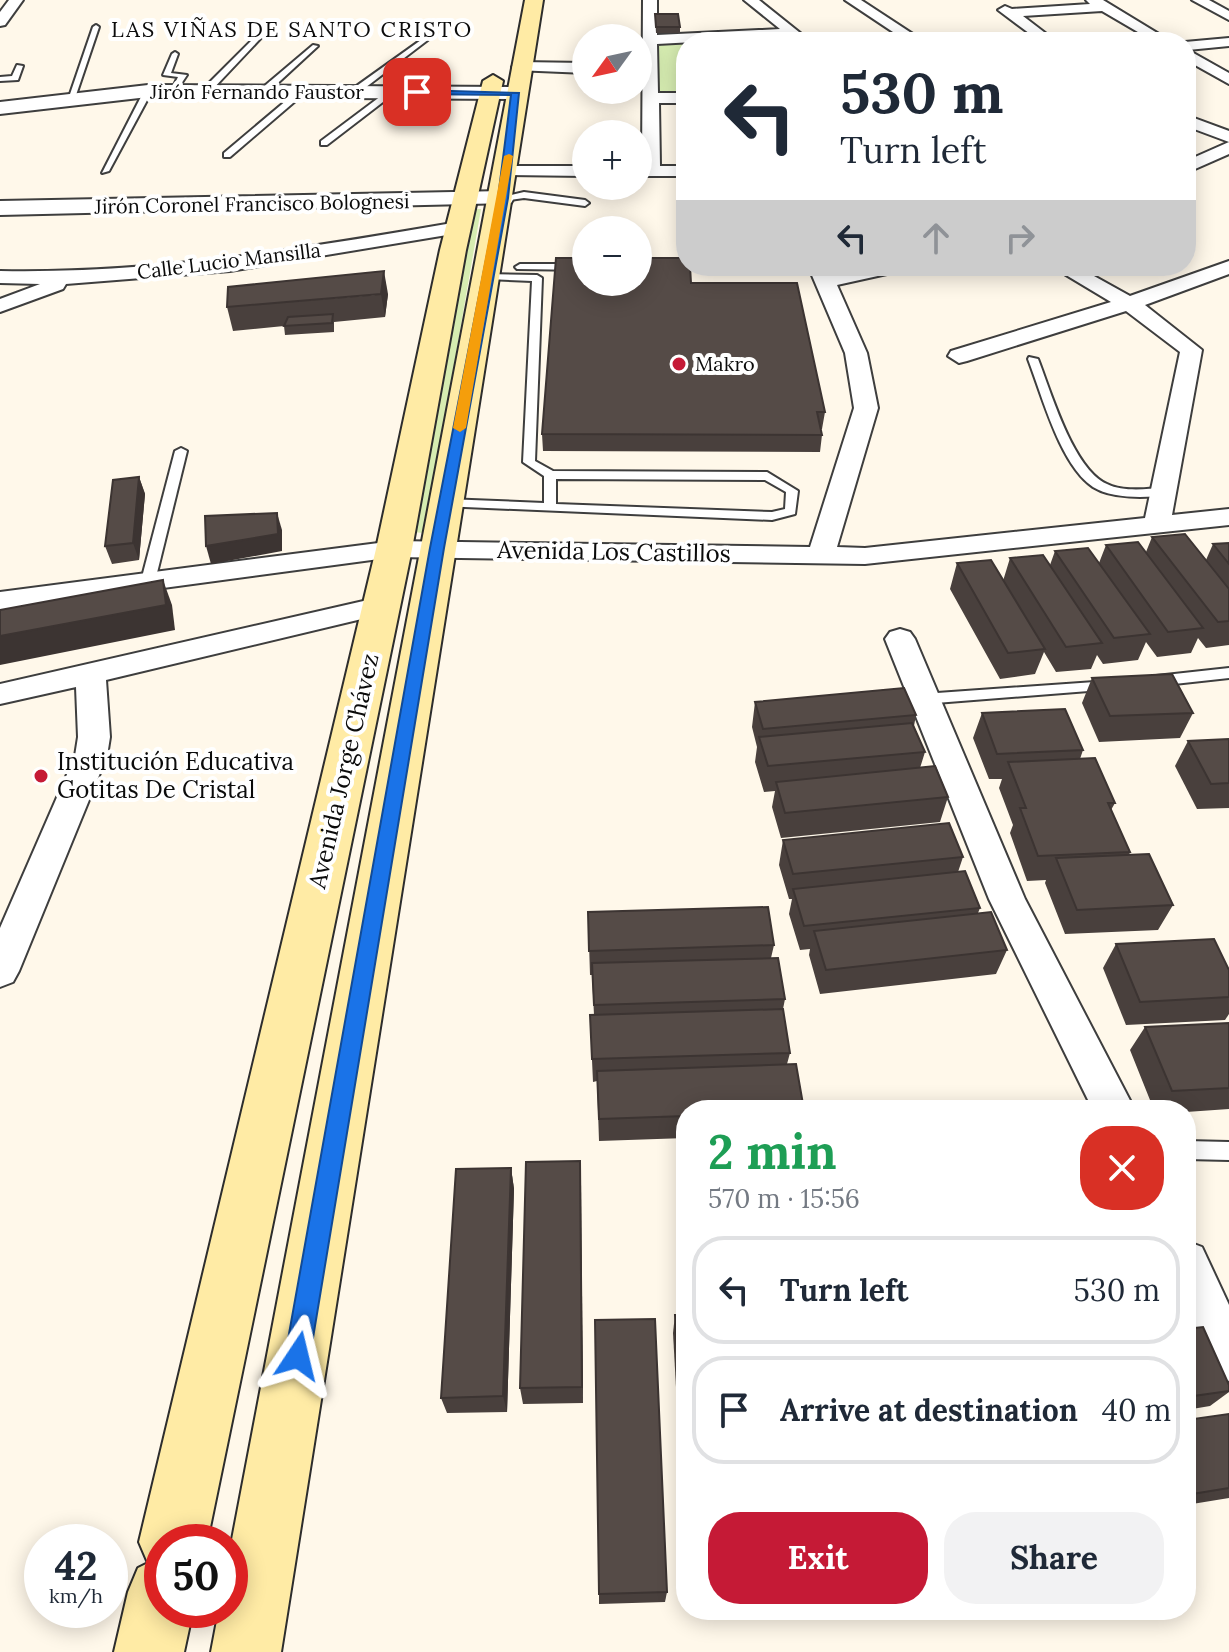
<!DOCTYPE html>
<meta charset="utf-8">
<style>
:root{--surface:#fff;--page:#f2f2f3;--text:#1f2937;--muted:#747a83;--line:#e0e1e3;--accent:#c51a36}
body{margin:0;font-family:Lora,serif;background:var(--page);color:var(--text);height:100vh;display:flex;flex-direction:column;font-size:30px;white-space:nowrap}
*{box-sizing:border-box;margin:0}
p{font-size:26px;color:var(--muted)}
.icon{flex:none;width:44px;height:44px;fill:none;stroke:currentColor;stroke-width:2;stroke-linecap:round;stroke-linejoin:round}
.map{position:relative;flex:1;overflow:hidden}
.sheet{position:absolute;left:676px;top:1100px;width:520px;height:520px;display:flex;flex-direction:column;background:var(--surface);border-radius:32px;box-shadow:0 4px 20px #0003}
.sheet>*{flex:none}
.hud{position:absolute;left:676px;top:32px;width:520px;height:244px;border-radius:32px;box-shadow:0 4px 20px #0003;background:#fff;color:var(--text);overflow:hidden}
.needle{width:52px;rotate:237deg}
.fabs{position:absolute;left:572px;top:24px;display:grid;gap:16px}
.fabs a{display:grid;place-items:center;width:80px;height:80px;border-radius:50%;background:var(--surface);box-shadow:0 4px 20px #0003;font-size:40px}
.speed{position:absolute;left:24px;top:1524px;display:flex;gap:16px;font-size:40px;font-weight:700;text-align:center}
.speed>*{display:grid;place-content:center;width:104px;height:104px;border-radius:50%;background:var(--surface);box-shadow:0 4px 20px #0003;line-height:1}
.speed small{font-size:20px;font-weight:400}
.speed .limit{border:12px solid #d22;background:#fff;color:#111}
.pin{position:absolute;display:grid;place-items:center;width:68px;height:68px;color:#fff;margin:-34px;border-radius:16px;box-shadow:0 4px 12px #0006}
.me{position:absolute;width:88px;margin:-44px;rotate:10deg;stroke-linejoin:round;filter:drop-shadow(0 0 6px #0008)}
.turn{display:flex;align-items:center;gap:28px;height:168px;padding:0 32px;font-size:36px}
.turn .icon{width:104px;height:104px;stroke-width:2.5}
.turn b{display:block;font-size:56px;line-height:68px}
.lanes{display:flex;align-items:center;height:76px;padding:0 32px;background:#0003;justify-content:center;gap:40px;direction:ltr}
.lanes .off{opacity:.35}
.round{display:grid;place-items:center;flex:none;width:84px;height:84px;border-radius:32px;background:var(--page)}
.headline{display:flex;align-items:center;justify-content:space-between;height:136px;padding:0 32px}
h1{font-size:48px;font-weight:700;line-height:60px;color:#1e9e55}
.cta{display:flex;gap:16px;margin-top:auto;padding:16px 32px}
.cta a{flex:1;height:92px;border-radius:32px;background:var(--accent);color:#fff;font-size:32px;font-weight:700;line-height:92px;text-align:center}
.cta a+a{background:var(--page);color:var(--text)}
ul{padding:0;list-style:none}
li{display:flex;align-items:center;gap:24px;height:108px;margin:0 16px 12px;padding:0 16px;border:4px solid var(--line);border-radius:32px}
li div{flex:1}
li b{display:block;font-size:30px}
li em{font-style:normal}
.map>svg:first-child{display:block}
</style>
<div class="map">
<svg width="1229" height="1652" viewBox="0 0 1229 1652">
<rect width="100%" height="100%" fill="#fff8ea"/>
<!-- green -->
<g fill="#d6ecb1">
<path d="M652 43H686V96L656 94Z"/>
<path d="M475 209H481L425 533 410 532Z"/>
</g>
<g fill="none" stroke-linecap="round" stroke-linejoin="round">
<!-- service casing -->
<g stroke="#3e3e3e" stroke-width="4">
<g id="service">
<path d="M270 22 275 23 210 92H204V88Z"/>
<path d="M96 25 99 27 75 98 68 100 93 27Z"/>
<path d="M428 35 433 36 357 94H351V90Z"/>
<path d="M313 45 318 46 267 93H261V89Z"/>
<path d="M175 52 178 54 171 73 187 75 175 93 171 91 178 77 163 75 172 54Z"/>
<path d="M17 65 23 66 18 80 0 81V77L12 76Z"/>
<path d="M148 89 152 91 109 171 102 173 144 91Z"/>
<path d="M300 89 307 91 230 157H224V153Z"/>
<path d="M389 90 396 92 327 145H321V141Z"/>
<path d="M524 192 585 200 589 203 585 206 524 198 503 201 499 198Z"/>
<path d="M520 264H586V270L517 269 515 267Z"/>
<path d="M485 274 537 275 542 278 535 461 553 471 767 472 798 491 795 514 772 520 442 506 440 503 446 499 544 503V476L523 462 532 281 488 279 485 278ZM556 479 765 480 786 492 785 509 772 512 556 504Z"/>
<path d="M1029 357 1038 359C1051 392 1073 469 1107 484 1123 492 1145 489 1163 488L1167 489V495C1146 498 1112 499 1093 487 1060 465 1042 395 1028 359Z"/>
<path d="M181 448 187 451 155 581 148 585 143 584 141 581 175 451Z"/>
<path d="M1229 668V678L1156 686 1149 681 1156 676Z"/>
<path d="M1109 681 1114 683 1116 686 1114 689 923 704 916 699 923 694Z"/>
<path d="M1186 1141 1229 1142V1160L1186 1159Z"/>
</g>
</g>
<!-- minor casing -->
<g stroke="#3e3e3e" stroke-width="4">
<g id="minor">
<path d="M9 0H23L5 25 0 26V12Z"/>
<path d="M643 0H657V35L780 29 744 0H759L809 40 796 42 790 37 657 44 658 93H686V103H659L660 166H686V176H638V166H642Z"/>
<path d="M845 0H861L925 42H908Z"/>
<path d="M1086 0H1103L1172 42H1155L1102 11 1023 16 1057 42H1041L998 10 1005 6 1012 9 1090 4Z"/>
<path d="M1192 0H1209L1229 11V20Z"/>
<path d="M1229 38V46L1188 50 1229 73V84L1186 60 1185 42Z"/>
<path d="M520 62 586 63V73L515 70 512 67Z"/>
<path d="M1186 115 1229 131V154L1186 173V161L1229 142 1186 126Z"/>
<path d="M507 166H586V176L501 175V167Z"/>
<path d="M458 222 465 224V232L230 271 66 284 63 289 0 312V299L40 284 0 283V271C155 274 306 248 458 222Z"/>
<path d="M1229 261V274L1145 305 1202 350 1172 515 1229 509V525L865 564 394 557 0 610V592L394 541 810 547 854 408 845 353 808 266H828L832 273 869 266H908L905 270 837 285 867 353 878 408 837 547 865 548 1145 518 1180 352 1126 311 967 361 959 363 948 356 951 351 1111 302 1051 266H1076L1130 296Z"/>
<path d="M381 597 391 600 395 606 391 612 106 680 110 737 107 756 19 971 13 982 0 987V928L75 756 78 737 76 687 0 704V684Z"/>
<path d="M900 629 910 632 915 639 1025 899 1135 1110H1093L989 899 885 639 890 632Z"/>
<path d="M1186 1241 1202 1247 1229 1305V1381L1212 1374 1186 1315Z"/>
</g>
</g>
<!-- tertiary casing -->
<g stroke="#3e3e3e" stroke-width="4">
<g id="tertiary">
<path d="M148 85 515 87 525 93 515 99 148 97 0 114V102Z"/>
<path d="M503 191 514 198 511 203 0 215V201Z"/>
</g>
</g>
<!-- secondary casing -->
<g stroke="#2d2d2d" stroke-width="4">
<g id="secondary">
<path d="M525 0H543L281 1652H211L219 1610H230V1550Z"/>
<path d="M493 75 503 81 466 250 412 549 207 1542H162V1610H193L184 1652H114L128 1592 138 1568 148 1563 139 1542 376 549 440 250 483 81Z"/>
</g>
</g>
<!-- service -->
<use href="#service" fill="#fff" fill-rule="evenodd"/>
<!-- minor -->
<use href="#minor" fill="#fff" fill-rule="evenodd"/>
<!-- tertiary -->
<use href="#tertiary" fill="#fff" fill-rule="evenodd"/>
<!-- secondary -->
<use href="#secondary" fill="#ffeba5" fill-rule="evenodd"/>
</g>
<!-- wall -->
<g fill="#49403d">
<path d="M655 14 680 27V33H656Z"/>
<path d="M691 283 825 412 822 429H821L822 435 820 452 543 451 542 434Z"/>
<path d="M388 294 385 317 334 322V332L285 335 284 326 233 331 227 307Z"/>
<path d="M139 477 145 494 139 560 112 564 105 546Z"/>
<path d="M1152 537 1206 560 1213 544 1229 543V645L1206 648 1198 638 1191 653 1157 657 1146 642 1138 660 1103 664 1097 655 1091 669 1056 672 1044 652 1035 674 1000 679 950 589 957 563 1003 581 1010 558 1050 565 1055 551 1099 563 1106 545 1146 552Z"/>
<path d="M1092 678 1193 713 1180 738 1099 742 1082 703Z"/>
<path d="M755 702 916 715 914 726 925 752 920 768 948 797 940 822 781 838 772 807 775 791 764 792 755 762 757 747 752 727Z"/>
<path d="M982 713 1083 750 1080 759 1115 803 1111 810 1130 852 1129 855 1173 905 1158 930 1065 934 1045 883 1046 880 1027 881 1010 833 1013 825 999 788 1002 779H989L973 738Z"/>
<path d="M1229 739V808L1197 809 1175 766 1188 741Z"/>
<path d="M783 840 963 857 958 872 980 908 978 913 1007 950 996 974 820 994 809 955 810 949 800 950 789 914 792 899H789L779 865Z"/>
<path d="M588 912 774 945 771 958 785 999 783 1009 790 1053 787 1064 686 1110V1138L599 1141 597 1081 593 1082 591 1038 594 1015 592 975H590Z"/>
<path d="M1116 944 1229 970V1014L1225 1020 1126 1025 1103 968Z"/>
<path d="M1229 1023V1109L1186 1112V1110H1154L1130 1050 1145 1027Z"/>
<path d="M580 1161 583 1403 523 1404 520 1388Z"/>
<path d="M511 1168 514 1189 507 1412 447 1413 441 1398Z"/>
<path d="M675 1315H686V1567L673 1333Z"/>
<path d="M1186 1329 1229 1385V1392L1210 1406 1186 1410Z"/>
<path d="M1229 1414V1498L1186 1505V1420Z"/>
<path d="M667 1592 665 1602 599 1604V1594Z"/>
</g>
<!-- shaded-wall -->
<g fill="#3c3432">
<path d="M384 271 388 294 385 317 381 294Z"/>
<path d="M139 477 145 494 139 560 133 543Z"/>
<path d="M277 513 282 530V551L211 564 206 546Z"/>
<path d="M163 580 172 605 175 630 0 665V636Z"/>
<path d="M580 1161 581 1182 583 1403 582 1387Z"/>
<path d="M511 1168 514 1189 507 1412 503 1396Z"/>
</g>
<!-- building -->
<g fill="#554b47" stroke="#3c3432" stroke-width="2">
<path d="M655 14H678L680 27H656Z"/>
<path d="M556 258H586V282H638V258H686V266H690L691 283H797L825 412H817L822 435 542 434Z"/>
<path d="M384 271 381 294 227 307 228 287Z"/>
<path d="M333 314 332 323 284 326 288 317Z"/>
<path d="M139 477 133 543 105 546 113 480Z"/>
<path d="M277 513 278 534 206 546 205 516Z"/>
<path d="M1185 534 1229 589V621L1218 622 1152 537Z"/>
<path d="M1138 542 1203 628 1168 632 1106 545Z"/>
<path d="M1229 543V564L1213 544Z"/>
<path d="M1088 548 1150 634 1114 638 1055 551Z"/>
<path d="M1043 555 1102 643 1066 647 1010 558Z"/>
<path d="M991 560 1045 649 1008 653 957 563Z"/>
<path d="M163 580 166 605 0 636V610Z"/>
<path d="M1172 674 1193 713 1110 716 1092 678Z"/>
<path d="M904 688 916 715 763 729 755 702Z"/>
<path d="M1065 709 1083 750 997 754 982 713Z"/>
<path d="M912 723 925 752 768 766 759 737Z"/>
<path d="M1229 739V783L1211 784 1188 741Z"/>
<path d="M1095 758 1115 803H1108L1130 852 1038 856 1020 808H1026L1008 762Z"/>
<path d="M935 766 948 797 785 813 776 782Z"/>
<path d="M949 823 963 857 793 874 783 840Z"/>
<path d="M1149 854 1173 905 1077 910 1056 858Z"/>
<path d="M965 871 980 908 804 926 793 889Z"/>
<path d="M768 907 774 945 589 951 588 912Z"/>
<path d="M991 912 1007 950 826 970 814 931Z"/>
<path d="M1214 939 1229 970V997L1140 1002 1116 944Z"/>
<path d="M778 958 785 999 594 1005 592 963Z"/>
<path d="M783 1009 790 1053 592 1059 590 1015Z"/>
<path d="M1229 1023V1088L1172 1091 1145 1027Z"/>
<path d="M796 1064 804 1110H686V1116L599 1119 597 1071Z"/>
<path d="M580 1161 582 1387 520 1388 526 1162Z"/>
<path d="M511 1168 503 1396 441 1398 456 1169Z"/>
<path d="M675 1315H686V1508Z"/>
<path d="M655 1319 667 1592 599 1594 595 1320Z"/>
<path d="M1203 1327 1229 1385V1391L1186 1397V1329Z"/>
<path d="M1229 1414V1488L1186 1495V1420Z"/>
</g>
<!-- route -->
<path fill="#1a73e8" stroke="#114b97" stroke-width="2" d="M417 90 519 93 508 198 444 548 310 1356 307 1365 298 1368 289 1365 285 1356 430 548 498 198 511 95 414 94Z"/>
<!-- slow -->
<path fill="#f59e0b" d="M509 154 513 156 466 428 460 432 453 428 504 156Z"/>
<!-- markers -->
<g fill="#c51a36" stroke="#fff" stroke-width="3">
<circle cx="679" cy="364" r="8"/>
<circle cx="41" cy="776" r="8"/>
</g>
<g text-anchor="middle" stroke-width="8" stroke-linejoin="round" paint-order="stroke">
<!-- far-street labels -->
<g font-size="20" fill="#0b0b0b" stroke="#fff">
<text x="257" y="99">Jirón Fernando Faustor</text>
<text transform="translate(252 204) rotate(-1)" y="7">Jirón Coronel Francisco Bolognesi</text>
<text transform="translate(229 261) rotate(-7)" y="7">Calle Lucio Mansilla</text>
</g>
<!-- far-poi labels -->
<g font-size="20" fill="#0b0b0b" stroke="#fff" text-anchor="start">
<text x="695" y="371">Makro</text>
</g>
<!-- far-neighbourhood labels -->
<g font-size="22" letter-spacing="2" fill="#0b0b0b" stroke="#fff">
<text x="292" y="37">LAS VIÑAS DE SANTO CRISTO</text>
</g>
<!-- street labels -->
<g font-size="24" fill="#0b0b0b" stroke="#fff">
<text transform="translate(614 552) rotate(1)" y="8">Avenida Los Castillos</text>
<text transform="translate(344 771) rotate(-77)" y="8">Avenida Jorge Chávez</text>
</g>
<!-- poi labels -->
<g font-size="24" fill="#0b0b0b" stroke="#fff" text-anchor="start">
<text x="57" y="770">Institución Educativa<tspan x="57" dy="28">Gotitas De Cristal</tspan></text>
</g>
</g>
</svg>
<div class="fabs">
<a><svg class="needle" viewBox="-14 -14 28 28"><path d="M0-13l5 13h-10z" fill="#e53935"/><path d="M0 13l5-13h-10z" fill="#747a83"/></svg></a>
<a>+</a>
<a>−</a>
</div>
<div class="speed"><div>42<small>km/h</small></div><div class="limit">50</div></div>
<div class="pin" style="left:417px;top:92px;background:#d93025"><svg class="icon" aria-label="arrive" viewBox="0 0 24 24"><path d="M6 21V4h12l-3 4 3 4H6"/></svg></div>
<svg class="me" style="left:298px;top:1356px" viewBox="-20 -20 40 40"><path d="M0-17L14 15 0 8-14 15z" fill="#1a73e8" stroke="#fff" stroke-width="4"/></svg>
<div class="hud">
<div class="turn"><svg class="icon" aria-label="left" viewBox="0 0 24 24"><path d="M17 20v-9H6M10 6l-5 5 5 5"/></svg><div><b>530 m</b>Turn left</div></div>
<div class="lanes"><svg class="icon" aria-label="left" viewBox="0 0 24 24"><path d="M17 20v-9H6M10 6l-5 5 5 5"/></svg><svg class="icon off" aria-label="ahead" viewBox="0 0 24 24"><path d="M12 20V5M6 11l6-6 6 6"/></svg><svg class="icon off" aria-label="right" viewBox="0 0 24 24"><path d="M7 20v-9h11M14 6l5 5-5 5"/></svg></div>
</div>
<section class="sheet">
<div class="headline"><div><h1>2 min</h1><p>570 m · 15:56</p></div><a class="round" style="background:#d93025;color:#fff"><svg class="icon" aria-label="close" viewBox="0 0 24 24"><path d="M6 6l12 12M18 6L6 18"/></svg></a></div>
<ul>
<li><svg class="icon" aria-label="left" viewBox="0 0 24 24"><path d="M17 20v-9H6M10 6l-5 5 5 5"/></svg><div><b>Turn left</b></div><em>530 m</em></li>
<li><svg class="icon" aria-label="arrive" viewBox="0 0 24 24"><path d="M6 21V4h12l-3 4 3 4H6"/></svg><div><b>Arrive at destination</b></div><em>40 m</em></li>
</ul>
<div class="cta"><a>Exit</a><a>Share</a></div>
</section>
</div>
